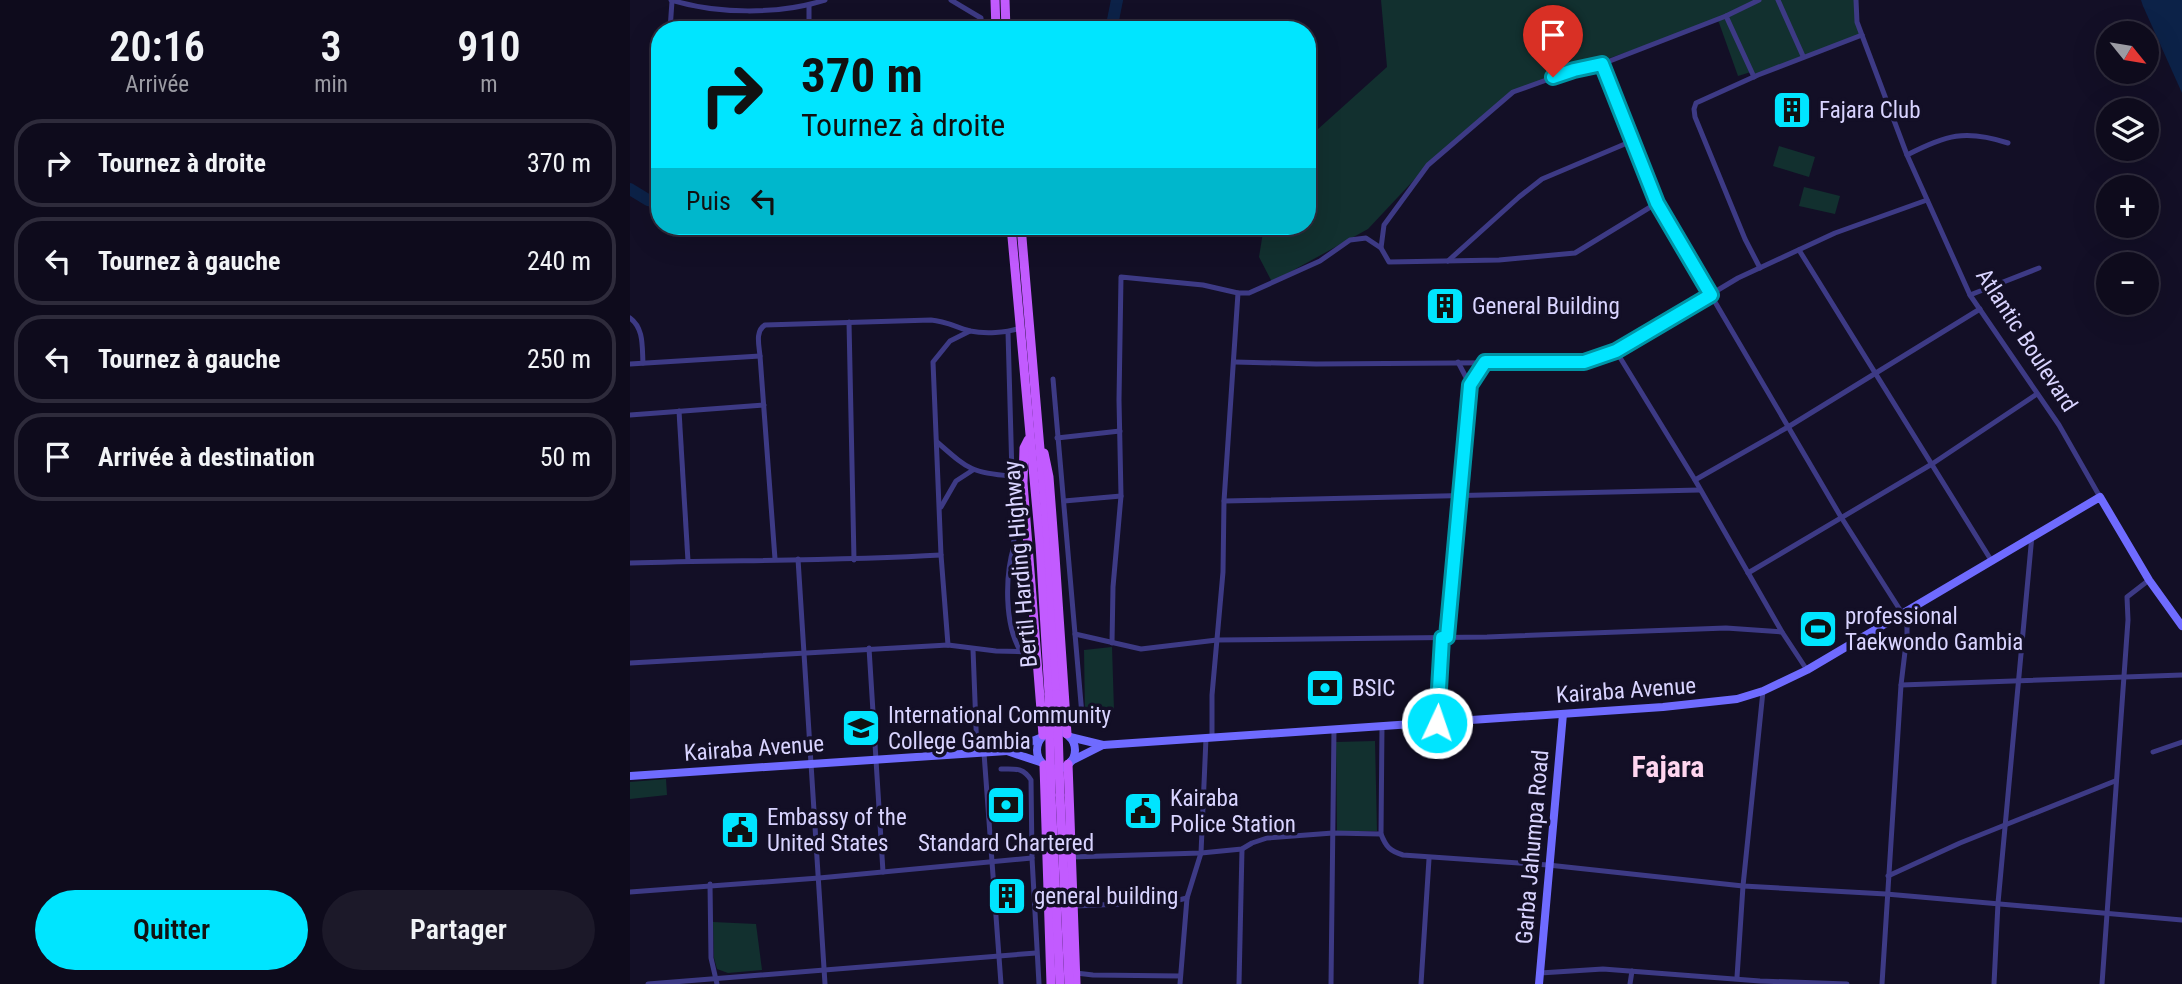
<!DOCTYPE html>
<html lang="fr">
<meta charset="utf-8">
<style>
:root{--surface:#0e0b1c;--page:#1c1929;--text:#f1f3f6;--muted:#9b9ba3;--line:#2e2b3b;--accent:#00e5ff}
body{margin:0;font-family:"Roboto Condensed",sans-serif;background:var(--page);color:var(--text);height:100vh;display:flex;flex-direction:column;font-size:26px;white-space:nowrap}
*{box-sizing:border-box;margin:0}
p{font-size:23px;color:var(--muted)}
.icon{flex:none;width:38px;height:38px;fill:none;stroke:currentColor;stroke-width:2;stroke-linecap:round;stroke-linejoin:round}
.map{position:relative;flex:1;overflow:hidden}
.panel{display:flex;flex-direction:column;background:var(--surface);width:630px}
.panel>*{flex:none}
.hud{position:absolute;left:21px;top:21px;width:665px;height:214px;border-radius:28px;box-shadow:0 7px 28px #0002,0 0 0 2px var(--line);background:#00e5ff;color:#111;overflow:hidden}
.needle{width:46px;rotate:120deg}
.tools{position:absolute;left:1466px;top:21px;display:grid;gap:14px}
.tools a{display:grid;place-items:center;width:63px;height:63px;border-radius:50%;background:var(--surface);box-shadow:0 7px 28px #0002,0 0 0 2px var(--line);font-size:35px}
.pin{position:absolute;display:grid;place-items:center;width:60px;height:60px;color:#fff;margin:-72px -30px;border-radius:50% 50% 50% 0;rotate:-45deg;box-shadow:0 0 7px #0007}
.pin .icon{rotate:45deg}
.me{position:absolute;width:77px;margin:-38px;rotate:3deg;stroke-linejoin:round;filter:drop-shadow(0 0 5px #0008)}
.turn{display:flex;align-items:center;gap:24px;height:147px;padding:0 35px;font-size:32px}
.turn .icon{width:91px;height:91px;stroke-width:2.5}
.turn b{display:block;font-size:49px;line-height:60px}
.then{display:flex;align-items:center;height:66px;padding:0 35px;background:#0003;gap:14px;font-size:26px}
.eta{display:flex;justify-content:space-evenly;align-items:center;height:119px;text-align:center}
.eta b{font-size:42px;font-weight:600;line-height:49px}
.cta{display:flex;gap:14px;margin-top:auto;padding:14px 35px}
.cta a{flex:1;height:80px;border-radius:42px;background:var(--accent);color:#111;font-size:28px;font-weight:600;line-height:80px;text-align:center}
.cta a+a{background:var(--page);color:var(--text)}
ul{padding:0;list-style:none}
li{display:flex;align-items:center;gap:21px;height:88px;margin:0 14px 10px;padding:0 21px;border:4px solid var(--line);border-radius:28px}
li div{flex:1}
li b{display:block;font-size:26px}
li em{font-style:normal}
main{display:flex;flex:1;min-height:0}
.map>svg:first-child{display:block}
</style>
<main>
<section class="panel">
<div class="eta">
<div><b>20:16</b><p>Arrivée</p></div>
<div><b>3</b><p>min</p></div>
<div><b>910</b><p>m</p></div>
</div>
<ul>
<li><svg class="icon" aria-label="right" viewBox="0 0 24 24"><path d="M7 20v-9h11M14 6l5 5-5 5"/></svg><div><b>Tournez à droite</b></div><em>370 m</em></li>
<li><svg class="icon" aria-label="left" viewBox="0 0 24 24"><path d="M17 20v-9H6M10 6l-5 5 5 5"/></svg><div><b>Tournez à gauche</b></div><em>240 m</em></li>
<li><svg class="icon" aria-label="left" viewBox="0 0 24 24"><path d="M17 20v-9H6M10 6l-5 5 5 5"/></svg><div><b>Tournez à gauche</b></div><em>250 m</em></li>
<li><svg class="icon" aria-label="arrive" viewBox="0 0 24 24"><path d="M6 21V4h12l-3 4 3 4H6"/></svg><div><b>Arrivée à destination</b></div><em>50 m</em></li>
</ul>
<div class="cta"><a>Quitter</a><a>Partager</a></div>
</section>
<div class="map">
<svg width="1552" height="984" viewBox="0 0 1552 984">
<rect width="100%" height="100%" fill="#130f26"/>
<!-- green -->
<g fill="#12302f">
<path d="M751 0H1227V22L1232 35 1124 77 1121 72 1108 76 1088 20 883 92 798 165 738 229 642 282 629 257 634 226H677V139L757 67Z"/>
<path d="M1149 146 1185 157 1179 177 1143 166Z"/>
<path d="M1174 187 1210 196 1205 214 1169 206Z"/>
<path d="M482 647 484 711 455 713 454 650Z"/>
<path d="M745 741 747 831H707L706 742Z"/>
<path d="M36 779 37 795 0 799V782Z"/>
<path d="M83 922 126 924 132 970 98 973 87 969 84 958Z"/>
</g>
<!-- water -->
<path fill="#0c2248" d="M1511 0H1552V93L1513 6Z"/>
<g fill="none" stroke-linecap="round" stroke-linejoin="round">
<!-- river -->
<g stroke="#0c2248" stroke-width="12">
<path d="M481 30 487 0"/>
<path d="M0 189 18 200 30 202"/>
</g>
<!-- street -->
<g stroke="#3d3a85" stroke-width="5">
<path d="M41 0C87 14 148 15 195 0"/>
<path d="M321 0 351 18 352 30"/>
<path d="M1148 0 1173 56"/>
<path d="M1226 0 1227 22 1277 155 1340 295 1429 425 1470 497"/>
<path d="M179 5V30"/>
<path d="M40 30 42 1"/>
<path d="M972 64 1027 203 1211 517 1272 613 1277 627V635L1271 685 1252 984"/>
<path d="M1124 77 1096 16 1129 0"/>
<path d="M26 125 30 103"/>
<path d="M1277 155C1316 135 1335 129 1378 143"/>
<path d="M751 248 754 225 798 165 883 92 944 70 972 64 1096 16"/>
<path d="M1169 250 1361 560"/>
<path d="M818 261 889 197 912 179 1002 141"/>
<path d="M1130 268 1115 239 1065 117 1064 109 1066 103 1128 75 1232 35"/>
<path d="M1340 295 1409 268"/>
<path d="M0 318C14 328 12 347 13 363"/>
<path d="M219 322 224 560"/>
<path d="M378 332 384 546C375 575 374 625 391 652"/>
<path d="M986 351 1065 480 1152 632 1177 670"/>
<path d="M605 362 686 364 954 362 986 351 1108 278 1205 233 1297 200"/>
<path d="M828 362 840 385"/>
<path d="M0 364 130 356"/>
<path d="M423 379 452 715"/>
<path d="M49 411 58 561"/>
<path d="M0 415 134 405"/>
<path d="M427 438 490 431"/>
<path d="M307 442C337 468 340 473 381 476"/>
<path d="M1065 480 1158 427 1350 309"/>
<path d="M434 501 491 496"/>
<path d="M594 501 1070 490"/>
<path d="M311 507 326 481 343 470"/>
<path d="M145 559 130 356C129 345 125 331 135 325L301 320C315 321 326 327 340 331 355 334 376 333 391 328"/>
<path d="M168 559 195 984"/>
<path d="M0 563C104 560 208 561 311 555"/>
<path d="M1118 573 1302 464 1407 394"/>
<path d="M445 634 511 649 587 640 857 637 1096 628 1152 632"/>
<path d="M817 637 840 385 855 362"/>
<path d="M482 643 483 587 491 496 489 400 491 277 573 285 608 293H619L690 261 720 240 736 238 751 248 759 262 869 260 945 253 1027 203"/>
<path d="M318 645 311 555 303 362 320 341 340 331"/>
<path d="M239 648 253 872"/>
<path d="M343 649 347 753"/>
<path d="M0 663 318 645 366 651 406 652"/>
<path d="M1271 685 1552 675"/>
<path d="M807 722 812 637"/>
<path d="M752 726 751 834C756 847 760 851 773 855L918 865 1113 886 1256 894 1552 920"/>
<path d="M582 736V695L593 572 594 501 608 293"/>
<path d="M1523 752 1552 742"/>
<path d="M354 753 371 984"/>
<path d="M371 769C385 769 393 767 401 780L402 858 409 984"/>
<path d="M441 857 571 853 612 849 622 843 637 838 703 833 751 834"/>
<path d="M1258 876 1330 843 1485 781"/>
<path d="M80 884 81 958 87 984"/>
<path d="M0 892 189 878 402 858"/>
<path d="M444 906 540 902 557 898"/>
<path d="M446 973 463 975 550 976"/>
<path d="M910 973 973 969 1130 981 1217 984"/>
<path d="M1107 977 1113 886 1133 691"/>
<path d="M18 984 406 953"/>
<path d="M550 984 557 898 571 853 576 738"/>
<path d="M609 984 612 849"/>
<path d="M701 984 704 729"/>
<path d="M791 984 799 859"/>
<path d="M1000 984 1002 971"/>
<path d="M1364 984 1368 903 1402 535"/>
<path d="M1472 984 1498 620 1497 597 1519 580"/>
</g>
<!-- secondary -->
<g stroke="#6f6bff" stroke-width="8">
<circle cx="426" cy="750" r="19"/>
<path d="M440 737 473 745"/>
<path d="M377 751 410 762"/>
<path d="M441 761 473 745 1033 707 1107 699 1133 691 1177 670 1470 497 1519 580 1552 626"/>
<path d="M0 776 377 751 410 738"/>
<path d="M909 984 933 714"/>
</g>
<!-- primary -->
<g stroke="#c25bff" stroke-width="9">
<path d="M365 0 366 30"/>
<path d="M375 0 376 30"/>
<path d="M381 226 410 544 419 694"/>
<path d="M391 226 418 543 427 694"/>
<path d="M398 440 394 448 393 483 413 735"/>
<path d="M414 453 419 477 425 556 437 734"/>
<path d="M438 764 446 984"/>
<path d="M414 765 421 984"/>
<path d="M421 795 430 984"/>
<path d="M430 795 439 984"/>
</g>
<!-- primary-bridge -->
<g stroke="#c25bff" stroke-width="9">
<path d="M419 694 421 795"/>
<path d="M427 694 430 795"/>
</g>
</g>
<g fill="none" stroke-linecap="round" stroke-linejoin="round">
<!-- route casing -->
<g stroke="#0095a6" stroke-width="18">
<path id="route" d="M807 723 812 638 817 637 840 385 855 362H954L986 351 1081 295 1027 203 972 64 944 70 923 77"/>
</g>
<!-- route -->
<use href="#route" stroke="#00e5ff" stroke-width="12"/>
</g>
<!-- icons -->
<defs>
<g id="building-square" transform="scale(2.0125)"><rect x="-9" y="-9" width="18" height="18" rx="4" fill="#00e5ff" stroke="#130f26"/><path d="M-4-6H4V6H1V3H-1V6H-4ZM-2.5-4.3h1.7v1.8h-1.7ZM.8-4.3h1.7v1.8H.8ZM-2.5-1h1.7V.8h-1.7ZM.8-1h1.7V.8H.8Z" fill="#111"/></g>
<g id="stadium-square" transform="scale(2.0125)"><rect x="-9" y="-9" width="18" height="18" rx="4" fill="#00e5ff" stroke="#130f26"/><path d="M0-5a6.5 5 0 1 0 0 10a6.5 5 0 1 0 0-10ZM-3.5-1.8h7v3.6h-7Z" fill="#111"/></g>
<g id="bank-square" transform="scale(2.0125)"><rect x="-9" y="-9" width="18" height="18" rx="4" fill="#00e5ff" stroke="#130f26"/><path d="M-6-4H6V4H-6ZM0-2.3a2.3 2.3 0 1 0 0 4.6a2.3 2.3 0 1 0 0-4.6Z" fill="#111"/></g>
<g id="university-square" transform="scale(2.0125)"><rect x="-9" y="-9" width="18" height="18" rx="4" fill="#00e5ff" stroke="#130f26"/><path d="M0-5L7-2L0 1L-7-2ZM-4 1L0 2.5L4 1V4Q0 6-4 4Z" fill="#111"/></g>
<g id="civic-square" transform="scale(2.0125)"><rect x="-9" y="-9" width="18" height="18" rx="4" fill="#00e5ff" stroke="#130f26"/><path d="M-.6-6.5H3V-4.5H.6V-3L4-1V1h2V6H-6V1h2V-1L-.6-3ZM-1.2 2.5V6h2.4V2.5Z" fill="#111"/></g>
</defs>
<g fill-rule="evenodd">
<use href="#building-square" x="1162" y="110"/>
<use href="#building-square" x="815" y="306"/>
<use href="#stadium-square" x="1188" y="629"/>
<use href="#bank-square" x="695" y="688"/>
<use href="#university-square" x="231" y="728"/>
<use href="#bank-square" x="376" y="805"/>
<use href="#civic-square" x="513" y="811"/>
<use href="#civic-square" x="110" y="830"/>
<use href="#building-square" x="377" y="896"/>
</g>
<g text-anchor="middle" stroke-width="7" stroke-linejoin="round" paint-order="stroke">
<!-- poi labels -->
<g font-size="23" fill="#d9d4ff" stroke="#130f26" text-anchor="start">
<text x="1189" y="118">Fajara Club</text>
<text x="842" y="314">General Building</text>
<text x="1215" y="624">professional<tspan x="1215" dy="26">Taekwondo Gambia</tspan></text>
<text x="722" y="696">BSIC</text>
<text x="258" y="723">International Community<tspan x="258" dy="26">College Gambia</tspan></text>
<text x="540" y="806">Kairaba<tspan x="540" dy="26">Police Station</tspan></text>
<text x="137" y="825">Embassy of the<tspan x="137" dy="26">United States</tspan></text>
<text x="376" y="851" text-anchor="middle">Standard Chartered</text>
<text x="404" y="904">general building</text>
</g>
<!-- street labels -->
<g font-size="23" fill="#d9d4ff" stroke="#130f26">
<text transform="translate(1397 340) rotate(57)" y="8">Atlantic Boulevard</text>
<text transform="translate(390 564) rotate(-95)" y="8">Bertil Harding Highway</text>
<text transform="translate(996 690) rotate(-4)" y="8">Kairaba Avenue</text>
<text transform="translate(124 748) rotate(-4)" y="8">Kairaba Avenue</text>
<text transform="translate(902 847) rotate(-85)" y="8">Garba Jahumpa Road</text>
</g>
<!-- district labels -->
<g font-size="30" font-weight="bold" fill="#ffd6f0" stroke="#130f26">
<text x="1038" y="777">Fajara</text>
</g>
</g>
</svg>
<div class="tools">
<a><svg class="needle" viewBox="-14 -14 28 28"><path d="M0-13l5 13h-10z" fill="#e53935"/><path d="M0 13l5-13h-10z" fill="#9b9ba3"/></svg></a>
<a><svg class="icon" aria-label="layers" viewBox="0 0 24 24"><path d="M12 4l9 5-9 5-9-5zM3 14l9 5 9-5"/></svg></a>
<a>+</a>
<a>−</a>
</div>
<div class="pin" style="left:923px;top:77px;background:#d93025"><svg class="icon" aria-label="arrive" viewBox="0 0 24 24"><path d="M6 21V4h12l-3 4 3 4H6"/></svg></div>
<svg class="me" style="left:807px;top:723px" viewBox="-20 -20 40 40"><circle r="17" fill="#00e5ff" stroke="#fff" stroke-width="3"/><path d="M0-11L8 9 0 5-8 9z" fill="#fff"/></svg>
<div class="hud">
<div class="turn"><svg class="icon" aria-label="right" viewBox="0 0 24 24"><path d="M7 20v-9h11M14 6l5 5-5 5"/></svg><div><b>370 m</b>Tournez à droite</div></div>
<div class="then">Puis<svg class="icon" aria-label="left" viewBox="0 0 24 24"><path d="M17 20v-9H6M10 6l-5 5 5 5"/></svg></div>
</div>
</div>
</main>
